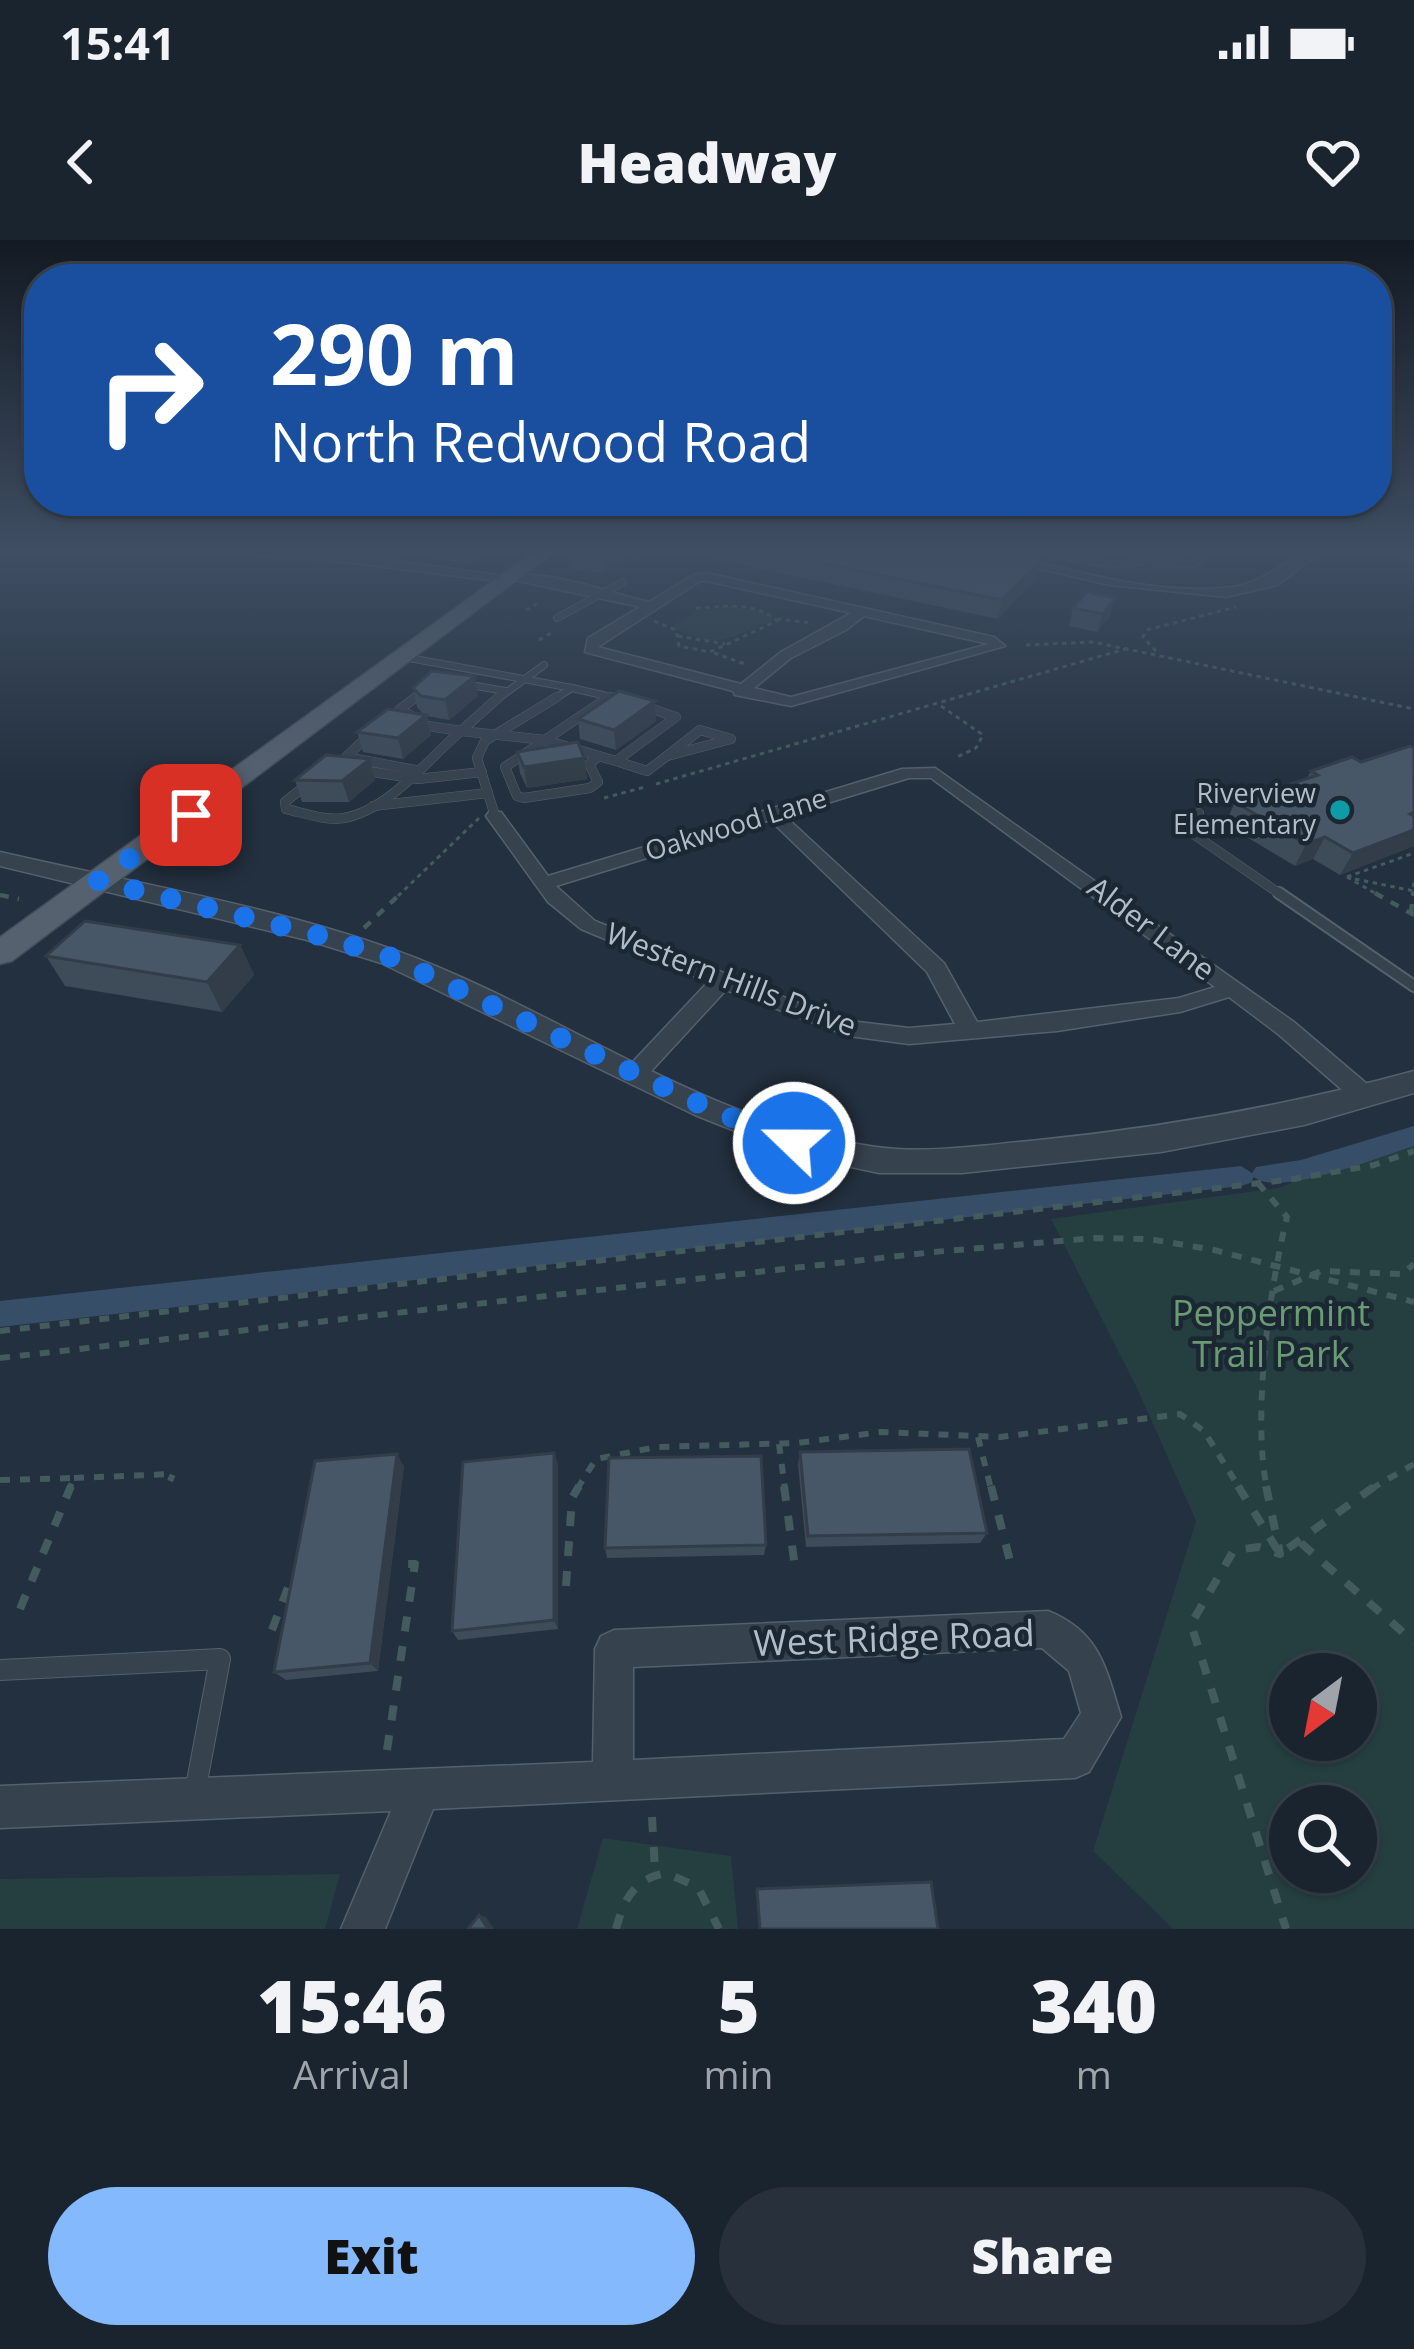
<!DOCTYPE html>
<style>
:root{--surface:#1a242f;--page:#27303b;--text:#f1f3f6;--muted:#9fa4aa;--line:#38414b;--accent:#84b9fd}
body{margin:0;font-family:"Open Sans",sans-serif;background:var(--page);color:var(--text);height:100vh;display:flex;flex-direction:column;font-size:45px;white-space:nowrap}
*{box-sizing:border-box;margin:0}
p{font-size:39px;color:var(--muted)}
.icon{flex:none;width:66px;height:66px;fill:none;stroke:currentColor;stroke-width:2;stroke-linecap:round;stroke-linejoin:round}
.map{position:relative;height:1689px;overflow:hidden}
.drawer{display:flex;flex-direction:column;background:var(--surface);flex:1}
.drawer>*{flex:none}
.top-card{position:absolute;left:24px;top:24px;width:1368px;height:252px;border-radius:48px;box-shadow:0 3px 9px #0004,0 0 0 3px var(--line);background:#1a4fa0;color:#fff;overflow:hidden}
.needle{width:78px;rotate:212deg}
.fabs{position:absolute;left:1269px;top:1413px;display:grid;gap:24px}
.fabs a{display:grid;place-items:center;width:108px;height:108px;border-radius:50%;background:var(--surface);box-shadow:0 3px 9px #0004,0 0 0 3px var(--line);font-size:60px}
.pin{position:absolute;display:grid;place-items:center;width:102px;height:102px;color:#fff;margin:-51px;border-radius:24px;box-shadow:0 6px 18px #0006}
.me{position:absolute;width:132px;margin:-66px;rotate:292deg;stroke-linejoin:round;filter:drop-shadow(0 0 9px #0008)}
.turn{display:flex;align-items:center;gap:42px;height:252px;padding:0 48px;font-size:54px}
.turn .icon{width:156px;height:156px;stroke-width:2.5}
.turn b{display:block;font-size:84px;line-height:102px}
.eta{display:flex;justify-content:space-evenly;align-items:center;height:204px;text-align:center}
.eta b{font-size:72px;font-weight:800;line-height:84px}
.action{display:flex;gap:24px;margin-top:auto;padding:24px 48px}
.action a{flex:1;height:138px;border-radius:72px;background:var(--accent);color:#111;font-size:48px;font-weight:800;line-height:138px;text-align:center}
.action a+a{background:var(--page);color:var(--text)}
.status{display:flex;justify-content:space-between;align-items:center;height:84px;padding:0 60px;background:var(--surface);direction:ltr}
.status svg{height:33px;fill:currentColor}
header{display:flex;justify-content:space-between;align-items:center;height:156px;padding:0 48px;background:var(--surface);font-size:54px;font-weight:800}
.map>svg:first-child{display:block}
</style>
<div class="status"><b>15:41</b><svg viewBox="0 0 49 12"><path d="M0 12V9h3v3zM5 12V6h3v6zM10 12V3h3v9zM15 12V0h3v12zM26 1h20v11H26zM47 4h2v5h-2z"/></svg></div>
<header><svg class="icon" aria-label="back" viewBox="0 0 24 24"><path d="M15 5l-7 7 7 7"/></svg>Headway<svg class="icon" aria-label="heart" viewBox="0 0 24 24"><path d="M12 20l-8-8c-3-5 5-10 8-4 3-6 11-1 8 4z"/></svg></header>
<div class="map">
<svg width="1414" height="1689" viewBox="0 0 1414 1689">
<rect width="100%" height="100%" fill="#23303f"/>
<!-- green -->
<g fill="#253e40" fill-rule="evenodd">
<path d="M729 366 768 374 774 381C731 395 715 414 672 386L696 372Z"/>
<path d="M1414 897V1689H1173L1093 1611 1196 1281 1137 1148 1051 979 1278 948ZM1290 1434H1356V1500H1290ZM1290 1566H1356V1632H1290Z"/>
<path d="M603 1598 731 1616 738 1689H577Z"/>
<path d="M340 1634 325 1689H0V1639Z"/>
</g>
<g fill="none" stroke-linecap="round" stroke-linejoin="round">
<!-- canal -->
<path fill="#374e69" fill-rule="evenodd" d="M1414 886V906C1381 916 1278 958 1254 937L1250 943 1241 946 0 1087V1061L1241 926 1252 933 1256 927 1301 920Z"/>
<!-- service-far3 casing -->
<g stroke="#55606d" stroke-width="8">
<g id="service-far3">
<path d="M1032 309C1078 319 1128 337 1171 309"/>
<path d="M433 314 467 319 485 309"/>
<path d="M1154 323 1195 324 1212 309"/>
<path d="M557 378 623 342"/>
<path d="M404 417 572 448 552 460"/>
<path d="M465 444 505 451"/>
<path d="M572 448 624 460"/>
<path d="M412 460 424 451"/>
<path d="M496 460 544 425"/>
<path d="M605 460 609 457"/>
</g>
</g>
<!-- service-far2 casing -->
<g stroke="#55606d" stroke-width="10">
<g id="service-far2">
<path d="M499 457 461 491 545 500 616 521 676 477 643 466"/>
<path d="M611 457 624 460"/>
<path d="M412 476 399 470 416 457"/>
<path d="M415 484 461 491"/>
<path d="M700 490 731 499 667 516Z"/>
<path d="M369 495 346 517 415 530"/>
<path d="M599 516 589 524 598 542 590 548 524 558 517 556 505 527 609 457"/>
<path d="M616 521 647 531 667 516"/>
<path d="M360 530 418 539 482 532"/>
<path d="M310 542 285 562 286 569C304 573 325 581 344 578 389 570 428 519 461 491"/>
<path d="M373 566 488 553"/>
<path d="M1199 573 1186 581 1189 591 1283 656"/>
<path d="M495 576 477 518 485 501 557 457"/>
</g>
</g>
<!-- service-far1 casing -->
<g stroke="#55606d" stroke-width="14">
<path id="service-far1" d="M1279 653 1414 746"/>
</g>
<!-- service casing -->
<g stroke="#55606d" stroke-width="22">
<path id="service" d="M0 1430 220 1419 195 1552"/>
</g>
<!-- minor casing -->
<g stroke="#55606d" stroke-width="3">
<g id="minor">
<path d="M0 309H7L0 312Z"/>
<path d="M1382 309 1414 312V319L1384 311Z"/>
<path d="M707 333 994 397 1005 406 791 466 735 455 733 451 585 412 588 398 640 367 505 338C536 325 614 354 649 362L693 335ZM700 341H707L851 373 781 412 741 444 598 407ZM864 376 989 404 791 457 754 448 791 418 846 390Z"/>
<path d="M935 528 1294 782 1374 850 1377 856 1374 862H1356L1278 794 1229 757 1180 772 1057 791 909 804 849 796 726 750 643 840H627L623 834 627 828 708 742 581 689 548 662 486 576 489 572H501L548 636 902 529ZM909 538H931L1215 747 1179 758 977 782 944 723 785 576ZM770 580 927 732 955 784 909 788 858 782 811 768 595 681 556 646Z"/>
<path d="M1048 1371C1100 1392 1106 1428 1121 1477L1089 1532 1075 1538 433 1569 385 1689H341L391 1571 0 1588V1546L593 1522 595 1409 601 1396 614 1390ZM1042 1408 1069 1431 1081 1473 1064 1499 633 1520V1427Z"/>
</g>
</g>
<!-- tertiary casing -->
<g stroke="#55606d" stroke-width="3">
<g id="tertiary">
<path d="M137 309H307L519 338 511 343 304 317 144 313Z"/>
<path d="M953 309H981C1061 326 1150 357 1232 347 1270 342 1294 309 1326 309L1277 345 1226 357 1110 345Z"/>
<path d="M0 612C129 642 274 666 397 711 558 769 703 883 876 907 929 914 986 905 1039 900 1167 887 1290 865 1414 831V853L1304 885 1161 912 962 933H879L795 915 695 875 381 723 307 700 0 626Z"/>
</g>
</g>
<!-- primary casing -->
<g stroke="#404b58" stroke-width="3">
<path id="primary" d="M537 309H558L12 721 0 724V697Z"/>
</g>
<!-- path-far3 -->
<g stroke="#435b5d" stroke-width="3" stroke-dasharray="4.5 4.5" stroke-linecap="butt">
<path d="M627 315 641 318"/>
<path d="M526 370 537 364"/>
<path d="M777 379 813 383"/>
<path d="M654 381 676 390 679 406 710 412 777 381C756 361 719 366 692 369"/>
<path d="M678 396 725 404"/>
<path d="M539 400 551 393"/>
<path d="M1026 405 1093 402 1414 469"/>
<path d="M1156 411 1143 397 1147 390 1236 367"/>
<path d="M714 413 748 425"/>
<path d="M941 466 983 495 976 508 955 518"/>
<path d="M656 544 1129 408"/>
<path d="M604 558 645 547"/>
<path d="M1347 637 1380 656"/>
<path d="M1347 637 1414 613"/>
<path d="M1355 639 1414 651"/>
<path d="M398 656 479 578"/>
<path d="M1413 656 1414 639"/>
</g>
<!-- path-far2 -->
<g stroke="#435b5d" stroke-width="4.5" stroke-dasharray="9 9" stroke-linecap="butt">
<path d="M1375 653 1414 675"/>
<path d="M0 655 19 659"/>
<path d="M1411 673 1413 653"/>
<path d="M364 688 401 653"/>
</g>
<!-- path-far1 -->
<g stroke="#435b5d" stroke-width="6" stroke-dasharray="10 10" stroke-linecap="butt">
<path d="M1258 943 1287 977C1269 1050 1252 1176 1267 1249"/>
<path d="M1274 1051 1321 1031 1402 1034 1414 1024"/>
<path d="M0 1091 1294 939 1374 925 1414 911"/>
<path d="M0 1118 934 1012 1095 998 1149 999 1214 1010 1414 1062"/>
<path d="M978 1197 991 1249"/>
<path d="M779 1204 785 1249"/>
<path d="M74 1238 173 1234 170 1241"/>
<path d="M0 1240 74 1238 69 1249"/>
<path d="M577 1249 596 1219 657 1207 797 1203 881 1192 1000 1197 1180 1174 1204 1191 1240 1249"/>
<path d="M1371 1249 1414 1224"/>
</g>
<!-- path -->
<g stroke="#435b5d" stroke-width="8" stroke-dasharray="15 15" stroke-linecap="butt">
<path d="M784 1246 796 1335"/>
<path d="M991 1246 1011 1325"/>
<path d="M1238 1246 1280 1314 1375 1246"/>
<path d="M1266 1246 1280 1314 1259 1307 1234 1310 1191 1384 1286 1689"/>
<path d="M1301 1303 1414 1402"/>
<path d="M566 1346 572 1258 579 1246"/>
<path d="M20 1369 71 1246"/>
<path d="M272 1390 293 1334"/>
<path d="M387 1510 415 1324H399"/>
<path d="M652 1577 655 1631"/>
<path d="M616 1689C624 1659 634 1639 666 1633L698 1647 719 1689"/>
</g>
<!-- service-far3 -->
<use href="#service-far3" stroke="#37424f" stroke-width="6"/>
<!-- service-far2 -->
<use href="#service-far2" stroke="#37424f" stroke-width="9"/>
<!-- service-far1 -->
<use href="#service-far1" stroke="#37424f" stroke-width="10"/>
<!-- service -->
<use href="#service" stroke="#37424f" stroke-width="20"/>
<!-- minor -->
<use href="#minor" fill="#37424f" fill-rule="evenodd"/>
<!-- tertiary -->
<use href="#tertiary" fill="#37424f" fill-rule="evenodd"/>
<!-- primary -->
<use href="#primary" fill="#55616f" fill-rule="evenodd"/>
</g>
<!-- wall -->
<g fill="#3e4b59">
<path d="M631 309 604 333 572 329 570 312Z"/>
<path d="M668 309H990L1037 337 998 379Z"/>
<path d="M1083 309H1126L1118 316Z"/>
<path d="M1073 368 1110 376 1097 392 1069 386Z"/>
<path d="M413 448 478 456 449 480 427 476 431 495 403 519 363 512 357 492 424 475 417 467Z"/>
<path d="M655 461 656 481 616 510 580 499 578 479Z"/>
<path d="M517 512 584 518 587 539 527 548 520 533Z"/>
<path d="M370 519 375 540 349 562H302L295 540Z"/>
<path d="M1361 522 1414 606 1340 635 1313 619 1295 626 1225 584 1235 562 1307 538 1311 531Z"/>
<path d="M240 705 254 735 222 772 65 746 46 716Z"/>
<path d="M800 1212 987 1293 980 1303 806 1307 798 1224Z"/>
<path d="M554 1213 558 1225V1389L458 1400 452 1391Z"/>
<path d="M404 1226 378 1431 286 1440 274 1432Z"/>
<path d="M766 1305 764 1315 607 1318 605 1308Z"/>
</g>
<!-- shaded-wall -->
<g fill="#323d49">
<path d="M611 309H631L604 333 603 316Z"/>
<path d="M1042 319 1037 337 998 379 1002 360Z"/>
<path d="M1115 358 1110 376 1097 392 1103 374Z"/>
<path d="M475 436 478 456 449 480 445 460Z"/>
<path d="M655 461 656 481 616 510 614 490Z"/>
<path d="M426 475 431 495 403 519 398 498Z"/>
<path d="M584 518 587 539 527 548 524 527Z"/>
<path d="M370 519 375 540 349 562 342 541Z"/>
<path d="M1414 590V606L1340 635 1353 613Z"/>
<path d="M1325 597 1313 619 1295 626 1306 604Z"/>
<path d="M240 705 254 735 222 772 207 742Z"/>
<path d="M554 1213 558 1225V1389L554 1380Z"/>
<path d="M397 1214 404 1226 378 1431 370 1423Z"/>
<path d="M479 1675 486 1677 494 1689H488Z"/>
</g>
<!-- building -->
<g fill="#485768" stroke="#323d49" stroke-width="3">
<path d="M574 309H611L603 316 570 312Z"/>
<path d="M754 309H990L1042 319 1002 360Z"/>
<path d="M1087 352 1115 358 1103 374 1073 368Z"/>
<path d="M432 431 475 436 445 460 421 456 413 448Z"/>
<path d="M619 451 655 461 614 490 578 479Z"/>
<path d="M388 469 426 475 398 498 357 492Z"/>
<path d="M578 502 584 518 524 527 517 512Z"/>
<path d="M1410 506 1414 508V572L1410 574 1414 576V590L1353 613 1325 597 1306 604 1235 562 1318 535 1311 531 1352 517 1361 522Z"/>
<path d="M326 515 370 519 342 541 295 540Z"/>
<path d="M85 681 240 705 207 742 46 716Z"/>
<path d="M969 1209 987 1293 808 1296 800 1212Z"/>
<path d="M554 1213V1380L452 1391 463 1222Z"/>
<path d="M397 1214 370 1423 274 1432 315 1221Z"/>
<path d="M761 1216 766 1305 605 1308 609 1218Z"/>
<path d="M931 1642 938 1689H760L757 1649Z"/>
<path d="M479 1675 488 1689H468Z"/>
</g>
<!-- sky -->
<linearGradient id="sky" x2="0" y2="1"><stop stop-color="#131a23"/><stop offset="0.57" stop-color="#3f4e63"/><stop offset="1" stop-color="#3f4e63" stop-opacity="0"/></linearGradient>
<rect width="1414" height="546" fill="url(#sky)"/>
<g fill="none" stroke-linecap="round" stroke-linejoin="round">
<!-- route -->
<path stroke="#1a73e8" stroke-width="21" stroke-dasharray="0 37.8" d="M191 575 98 641 314 694 390 717 706 867 794 903"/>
</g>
<!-- markers -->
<circle fill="#0f9aa8" stroke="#1c2734" stroke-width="4.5" cx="1340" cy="570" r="12"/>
<g text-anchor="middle" stroke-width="9" stroke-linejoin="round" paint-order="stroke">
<!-- far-poi labels -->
<g font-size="27" fill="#b3bdca" stroke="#1c2734" text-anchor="end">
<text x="1316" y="563">Riverview<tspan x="1316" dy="31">Elementary</tspan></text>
</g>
<!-- far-street labels -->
<g font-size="27" fill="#b3bdca" stroke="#1c2734">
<text transform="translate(736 585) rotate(-17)" y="9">Oakwood Lane</text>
</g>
<!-- street labels -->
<g font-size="30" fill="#b3bdca" stroke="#1c2734">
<text transform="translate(1151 689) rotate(37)" y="10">Alder Lane</text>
<text transform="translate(731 740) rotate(21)" y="10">Western Hills Drive</text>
</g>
<!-- near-park labels -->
<g font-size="36" fill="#699c72" stroke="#1c2734">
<text x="1271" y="1086">Peppermint<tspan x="1271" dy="41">Trail Park</tspan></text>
</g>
<!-- near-street labels -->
<g font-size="36" fill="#b3bdca" stroke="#1c2734">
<text transform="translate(894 1398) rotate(-2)" y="13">West Ridge Road</text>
</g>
</g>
</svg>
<div class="fabs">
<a><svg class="needle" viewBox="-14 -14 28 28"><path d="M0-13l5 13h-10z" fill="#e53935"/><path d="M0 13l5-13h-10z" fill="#9fa4aa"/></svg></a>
<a><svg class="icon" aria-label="search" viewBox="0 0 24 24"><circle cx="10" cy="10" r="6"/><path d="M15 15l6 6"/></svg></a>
</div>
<div class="pin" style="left:191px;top:575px;background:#d93025"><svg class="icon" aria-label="arrive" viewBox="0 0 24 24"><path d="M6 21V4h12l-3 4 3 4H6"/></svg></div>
<svg class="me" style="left:794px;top:903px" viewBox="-20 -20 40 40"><circle r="17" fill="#1a73e8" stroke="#fff" stroke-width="3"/><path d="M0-11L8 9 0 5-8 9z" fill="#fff"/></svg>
<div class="top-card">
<div class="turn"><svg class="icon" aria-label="right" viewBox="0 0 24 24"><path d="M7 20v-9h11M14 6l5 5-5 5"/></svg><div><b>290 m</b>North Redwood Road</div></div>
</div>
</div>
<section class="drawer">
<div class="eta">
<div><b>15:46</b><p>Arrival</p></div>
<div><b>5</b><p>min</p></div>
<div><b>340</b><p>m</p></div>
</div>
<div class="action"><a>Exit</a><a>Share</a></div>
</section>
